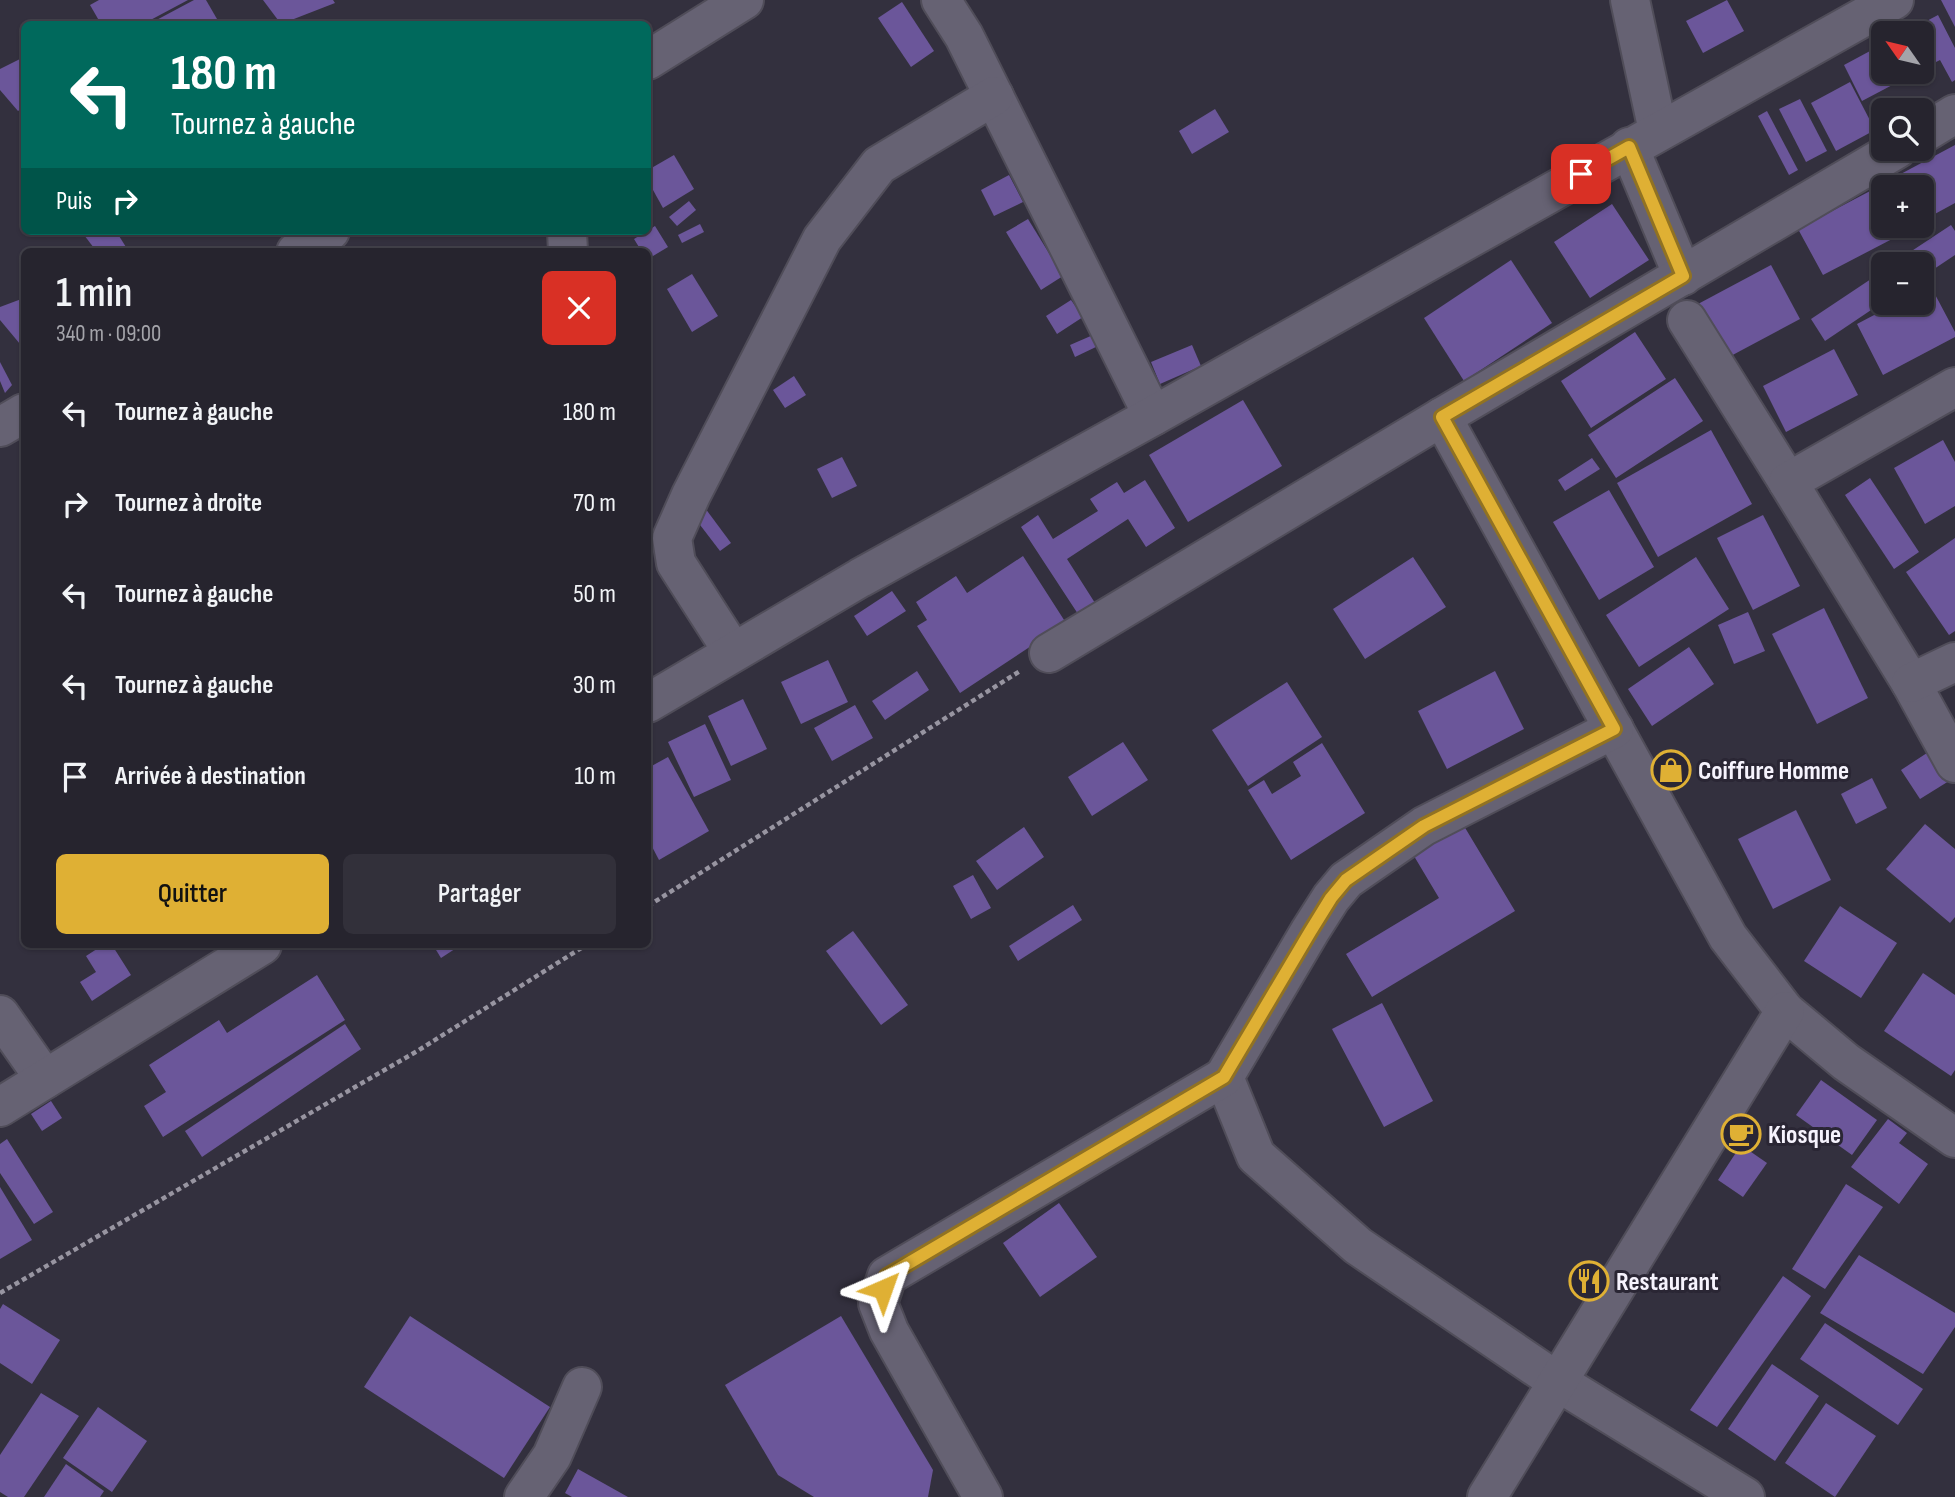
<!DOCTYPE html>
<html lang="fr">
<meta charset="utf-8">
<style>
:root{--surface:#26242e;--page:#32303a;--text:#f1f3f6;--muted:#a4a4aa;--line:#42414a;--accent:#dfb034}
body{margin:0;font-family:"Sofia Sans Condensed",sans-serif;background:var(--page);color:var(--text);height:100vh;display:flex;flex-direction:column;font-size:26px;white-space:nowrap}
*{box-sizing:border-box;margin:0}
p{font-size:23px;color:var(--muted)}
.icon{flex:none;width:38px;height:38px;fill:none;stroke:currentColor;stroke-width:2;stroke-linecap:round;stroke-linejoin:round}
.map{position:relative;flex:1;overflow:hidden}
.side{position:absolute;left:21px;top:248px;width:630px;height:700px;display:flex;flex-direction:column;background:var(--surface);border-radius:10px;box-shadow:0 2px 5px #0004,0 0 0 2px var(--line)}
.side>*{flex:none}
.banner{position:absolute;left:21px;top:21px;width:630px;height:214px;border-radius:10px;box-shadow:0 2px 5px #0004,0 0 0 2px var(--line);background:#00695c;color:#fff;overflow:hidden}
.needle{width:46px;rotate:304deg}
.tools{position:absolute;left:1871px;top:21px;display:grid;gap:14px}
.tools a{display:grid;place-items:center;width:63px;height:63px;border-radius:10px;background:var(--surface);box-shadow:0 2px 5px #0004,0 0 0 2px var(--line);font-size:35px}
.pin{position:absolute;display:grid;place-items:center;width:60px;height:60px;color:#fff;margin:-30px;border-radius:14px;box-shadow:0 4px 10px #0006}
.me{position:absolute;width:77px;margin:-38px;rotate:43deg;stroke-linejoin:round;filter:drop-shadow(0 0 5px #0008)}
.turn{display:flex;align-items:center;gap:24px;height:147px;padding:0 35px;font-size:32px}
.turn .icon{width:91px;height:91px;stroke-width:2.5}
.turn b{display:block;font-size:49px;line-height:60px}
.then{display:flex;align-items:center;height:66px;padding:0 35px;background:#0003;gap:14px;font-size:26px}
.round{display:grid;place-items:center;flex:none;width:74px;height:74px;border-radius:10px;background:var(--page)}
.summary{display:flex;align-items:center;justify-content:space-between;height:119px;padding:0 35px}
h1{font-size:42px;font-weight:600;line-height:52px}
.action{display:flex;gap:14px;margin-top:auto;padding:14px 35px}
.action a{flex:1;height:80px;border-radius:10px;background:var(--accent);color:#111;font-size:28px;font-weight:600;line-height:80px;text-align:center}
.action a+a{background:var(--page);color:var(--text)}
ul{padding:0;list-style:none}
li{display:flex;align-items:center;gap:21px;height:91px;padding:0 35px}
li div{flex:1}
li b{display:block;font-size:26px}
li em{font-style:normal}
.map>svg:first-child{display:block}
</style>
<div class="map">
<svg width="1955" height="1497" viewBox="0 0 1955 1497">
<rect width="100%" height="100%" fill="#33303e"/>
<!-- building -->
<g fill="#6b569a">
<path d="M99 0H188L143 24H101L90 5Z"/>
<path d="M194 0H206L217 19 208 24H149Z"/>
<path d="M263 0H333L335 3 281 24Z"/>
<path d="M1727 0 1744 31 1703 53 1686 21Z"/>
<path d="M1941 0H1955V27Z"/>
<path d="M902 2 934 51 911 67 878 18Z"/>
<path d="M1938 15 1955 48V80L1952 82 1940 60 1922 69V33H1904Z"/>
<path d="M1883 44V72H1917L1862 101 1844 65Z"/>
<path d="M24 57V107L18 111 0 90V69Z"/>
<path d="M1850 82 1875 130 1836 151 1811 103Z"/>
<path d="M1800 99 1827 151 1806 162 1779 109Z"/>
<path d="M1215 109 1229 132 1192 154 1179 131Z"/>
<path d="M1767 111 1798 170 1789 175 1758 116Z"/>
<path d="M1955 145V203L1922 221V187H1903L1897 176Z"/>
<path d="M674 155 694 189 663 208 648 181V170Z"/>
<path d="M1009 175 1023 202 994 216 981 190Z"/>
<path d="M1872 190 1883 212V226H1890L1896 237 1823 275 1798 229Z"/>
<path d="M689 201 696 210 677 226 669 217Z"/>
<path d="M1612 204 1649 260 1590 298 1554 242Z"/>
<path d="M1028 219 1063 276 1041 290 1006 232Z"/>
<path d="M700 224 704 232 682 243 678 235Z"/>
<path d="M1951 225 1955 231V255L1922 277V264H1892Z"/>
<path d="M655 226 668 247 648 259V252H642L634 239Z"/>
<path d="M81 231H116L129 252H97Z"/>
<path d="M1511 260 1552 323 1464 381 1424 318Z"/>
<path d="M1771 265 1800 319 1727 358 1698 304Z"/>
<path d="M1883 271V302L1825 341 1811 319Z"/>
<path d="M692 274 718 316 692 332 667 289Z"/>
<path d="M1930 285 1955 332V337L1883 375 1857 324 1897 303H1922V290Z"/>
<path d="M24 298V341L20 344 0 320V307Z"/>
<path d="M1071 300 1083 317 1057 334 1046 316Z"/>
<path d="M1635 332 1666 379 1591 428 1561 381Z"/>
<path d="M1093 335 1098 346 1075 357 1070 345Z"/>
<path d="M1192 345 1201 366 1160 384 1151 362Z"/>
<path d="M1834 349 1858 395 1786 432 1763 386Z"/>
<path d="M0 362 12 385 5 393 0 381Z"/>
<path d="M794 376 806 395 785 408 773 390Z"/>
<path d="M1675 378 1703 421 1616 478 1588 435Z"/>
<path d="M1243 400 1282 466 1188 522 1149 455Z"/>
<path d="M1711 430 1752 504 1658 557 1617 483Z"/>
<path d="M1943 440 1955 462V506L1925 524 1894 468Z"/>
<path d="M842 457 857 486 832 498 817 469Z"/>
<path d="M1592 458 1600 469 1565 491 1558 480Z"/>
<path d="M1870 478 1919 552 1894 569 1845 495Z"/>
<path d="M1145 480 1175 528 1146 547 1128 519 1067 559 1095 603 1078 614 1021 527 1038 515 1053 539 1098 511 1090 499 1117 482 1124 493Z"/>
<path d="M1609 490 1654 567 1599 600 1553 522Z"/>
<path d="M705 508 731 543 720 551 694 517Z"/>
<path d="M1763 515 1800 586 1753 610 1717 538Z"/>
<path d="M1955 538V631L1949 635 1906 572Z"/>
<path d="M1023 556 1066 623 960 693 917 626 927 620 916 602 956 576 967 593Z"/>
<path d="M1413 557 1446 607 1365 659 1333 609Z"/>
<path d="M1696 557 1729 609 1639 667 1606 615Z"/>
<path d="M892 591 906 611 867 636 854 616Z"/>
<path d="M1824 608 1868 698 1817 724 1772 634Z"/>
<path d="M1748 612 1765 651 1734 664 1718 625Z"/>
<path d="M1689 647 1714 684 1652 726 1628 689Z"/>
<path d="M828 660 848 702 801 724 781 682Z"/>
<path d="M917 671 929 690 885 720 872 701Z"/>
<path d="M1495 671 1524 729 1447 769 1418 711Z"/>
<path d="M1287 682 1322 737 1248 786 1212 730Z"/>
<path d="M743 699 767 749 731 766 708 716Z"/>
<path d="M855 705 873 738 832 761 814 728Z"/>
<path d="M705 724 731 780 694 797 668 742Z"/>
<path d="M1123 742 1148 780 1092 816 1068 777Z"/>
<path d="M1322 743 1365 813 1291 860 1248 790 1264 780 1272 794 1301 776 1293 762Z"/>
<path d="M1930 751 1949 781 1920 799 1901 770Z"/>
<path d="M668 757 709 831 659 860 648 839V768Z"/>
<path d="M1872 778 1887 808 1856 824 1841 794Z"/>
<path d="M1796 810 1831 880 1773 909 1738 839Z"/>
<path d="M1458 816 1515 911 1372 997 1346 954 1439 898 1408 846Z"/>
<path d="M1925 824 1955 849V917L1950 923 1886 869Z"/>
<path d="M1024 827 1044 857 997 890 976 861Z"/>
<path d="M973 875 991 908 971 919 953 886Z"/>
<path d="M1073 905 1082 920 1018 961 1009 946Z"/>
<path d="M1840 906 1897 943 1861 998 1804 961Z"/>
<path d="M853 931 908 1005 881 1025 826 951Z"/>
<path d="M103 945H112L131 975 92 1001 80 982 96 972 86 956Z"/>
<path d="M433 945H461L441 958Z"/>
<path d="M1923 973 1955 995V1070L1951 1076 1884 1031Z"/>
<path d="M317 975 345 1020 163 1137 144 1106 166 1092 149 1065 219 1020 227 1033Z"/>
<path d="M1382 1003 1433 1101 1384 1127 1332 1029Z"/>
<path d="M345 1024 361 1049 202 1157 185 1131Z"/>
<path d="M1821 1080 1877 1120 1852 1155 1796 1115Z"/>
<path d="M51 1101 62 1118 42 1131 31 1114Z"/>
<path d="M1888 1119 1907 1133 1899 1143 1928 1164 1899 1204 1851 1167Z"/>
<path d="M7 1139 53 1212 34 1224 0 1173V1144Z"/>
<path d="M1741 1145 1767 1163 1743 1197 1718 1180Z"/>
<path d="M1846 1184 1883 1207 1825 1289 1792 1269Z"/>
<path d="M0 1187 32 1240 0 1259Z"/>
<path d="M1059 1203 1097 1257 1040 1297 1003 1243Z"/>
<path d="M1859 1255 1955 1313V1327L1923 1374 1820 1313Z"/>
<path d="M1783 1276 1811 1296 1717 1427 1690 1410Z"/>
<path d="M3 1304 60 1340 32 1384 0 1363V1309Z"/>
<path d="M410 1316 550 1407 504 1478 364 1387Z"/>
<path d="M841 1316 933 1470 928 1497H814L778 1475 725 1385Z"/>
<path d="M1825 1323 1923 1389 1898 1425 1800 1359Z"/>
<path d="M1772 1364 1819 1396 1775 1461 1728 1429Z"/>
<path d="M41 1393 79 1416 24 1497H8L0 1492V1455Z"/>
<path d="M1826 1403 1876 1436 1835 1497 1785 1463Z"/>
<path d="M98 1407 147 1441 112 1492 63 1458Z"/>
<path d="M66 1464 104 1491 100 1497H44Z"/>
<path d="M578 1469 628 1497H572L565 1493Z"/>
</g>
<g fill="none" stroke-linecap="round" stroke-linejoin="round">
<!-- street casing -->
<g stroke="#504d59" stroke-width="42">
<g id="street">
<path d="M941 0 964 36 1153 416"/>
<path d="M1630 0 1658 131"/>
<path d="M648 60 744 0"/>
<path d="M1922 134 1955 114"/>
<path d="M1629 147 1683 276"/>
<path d="M567 231 568 252"/>
<path d="M296 252 330 231"/>
<path d="M1687 320 1788 482"/>
<path d="M1955 387 1788 482 1911 683 1955 763"/>
<path d="M1442 417 1728 937 1785 1011 1846 1062 1955 1138"/>
<path d="M0 427 24 413"/>
<path d="M733 652 676 563 672 538 691 495 822 239 879 165 994 96"/>
<path d="M1049 653 1442 417 1897 149"/>
<path d="M1911 683 1955 662"/>
<path d="M648 703 860 578 1153 416 1894 0"/>
<path d="M1614 729 1424 826 1346 880 1331 898 1310 931 1224 1077 1256 1156 1358 1246 1558 1382 1745 1497"/>
<path d="M0 1015 45 1079"/>
<path d="M0 1107 262 945"/>
<path d="M524 1497 552 1456 582 1387"/>
<path d="M983 1497 889 1331 878 1303 887 1276 1224 1077"/>
<path d="M1487 1497 1785 1011"/>
</g>
</g>
<!-- path -->
<g stroke="#9895a1" stroke-width="4.5" stroke-dasharray="5 3.5" stroke-linecap="butt">
<path d="M648 906 1020 671"/>
<path d="M0 1293 419 1050 586 945"/>
</g>
<!-- street -->
<use href="#street" stroke="#666273" stroke-width="38"/>
</g>
<g fill="none" stroke-linecap="round" stroke-linejoin="round">
<!-- route casing -->
<g stroke="#917222" stroke-width="18">
<path id="route" d="M883 1289 887 1276 1224 1077 1310 932 1331 898 1346 880 1424 826 1614 729 1442 417 1683 276 1629 147 1581 174"/>
</g>
<!-- route -->
<use href="#route" stroke="#dfb034" stroke-width="12"/>
</g>
<!-- icons -->
<defs>
<g id="shop-ring" transform="scale(2.0125)"><circle r="9.5" fill="#2a2634" stroke="#dfb034" stroke-width="1.5"/><path d="M-5-2.5h2.3a2.7 3.5 0 0 1 5.4 0H5L5.5 6h-11ZM-1.5-2.5h3a1.5 2.3 0 0 0-3 0Z" fill="#dfb034"/></g>
<g id="cafe-ring" transform="scale(2.0125)"><circle r="9.5" fill="#2a2634" stroke="#dfb034" stroke-width="1.5"/><path d="M-5.5-4.5H6V0H3Q3 3.5 0 3.5H-2.5Q-5.5 3.5-5.5 0ZM3-3.2v2h1.7v-2ZM-6 4.5H4V6H-6Z" fill="#dfb034"/></g>
<g id="restaurant-ring" transform="scale(2.0125)"><circle r="9.5" fill="#2a2634" stroke="#dfb034" stroke-width="1.5"/><path d="M-5-6h1v4h1v-4h1v4h1v-4h1v5L-1.5 .5V6h-2V.5L-5-1ZM5-6V6H3V1.5H1.5Q1.5-4 5-6Z" fill="#dfb034"/></g>
</defs>
<g fill-rule="evenodd">
<use href="#shop-ring" x="1671" y="770"/>
<use href="#cafe-ring" x="1741" y="1134"/>
<use href="#restaurant-ring" x="1589" y="1281"/>
</g>
<g text-anchor="middle" stroke-width="6" stroke-linejoin="round" paint-order="stroke">
<!-- poi labels -->
<g font-size="26" font-weight="bold" fill="#f6f3fd" stroke="#2a2634" text-anchor="start">
<text x="1698" y="779">Coiffure Homme</text>
<text x="1768" y="1143">Kiosque</text>
<text x="1616" y="1290">Restaurant</text>
</g>
</g>
</svg>
<div class="tools">
<a><svg class="needle" viewBox="-14 -14 28 28"><path d="M0-13l5 13h-10z" fill="#e53935"/><path d="M0 13l5-13h-10z" fill="#a4a4aa"/></svg></a>
<a><svg class="icon" aria-label="search" viewBox="0 0 24 24"><circle cx="10" cy="10" r="6"/><path d="M15 15l6 6"/></svg></a>
<a>+</a>
<a>−</a>
</div>
<div class="pin" style="left:1581px;top:174px;background:#d93025"><svg class="icon" aria-label="arrive" viewBox="0 0 24 24"><path d="M6 21V4h12l-3 4 3 4H6"/></svg></div>
<svg class="me" style="left:883px;top:1289px" viewBox="-20 -20 40 40"><path d="M0-17L14 15 0 8-14 15z" fill="#dfb034" stroke="#fff" stroke-width="4"/></svg>
<div class="banner">
<div class="turn"><svg class="icon" aria-label="left" viewBox="0 0 24 24"><path d="M17 20v-9H6M10 6l-5 5 5 5"/></svg><div><b>180 m</b>Tournez à gauche</div></div>
<div class="then">Puis<svg class="icon" aria-label="right" viewBox="0 0 24 24"><path d="M7 20v-9h11M14 6l5 5-5 5"/></svg></div>
</div>
<section class="side">
<div class="summary"><div><h1>1 min</h1><p>340 m · 09:00</p></div><a class="round" style="background:#d93025;color:#fff"><svg class="icon" aria-label="close" viewBox="0 0 24 24"><path d="M6 6l12 12M18 6L6 18"/></svg></a></div>
<ul>
<li><svg class="icon" aria-label="left" viewBox="0 0 24 24"><path d="M17 20v-9H6M10 6l-5 5 5 5"/></svg><div><b>Tournez à gauche</b></div><em>180 m</em></li>
<li><svg class="icon" aria-label="right" viewBox="0 0 24 24"><path d="M7 20v-9h11M14 6l5 5-5 5"/></svg><div><b>Tournez à droite</b></div><em>70 m</em></li>
<li><svg class="icon" aria-label="left" viewBox="0 0 24 24"><path d="M17 20v-9H6M10 6l-5 5 5 5"/></svg><div><b>Tournez à gauche</b></div><em>50 m</em></li>
<li><svg class="icon" aria-label="left" viewBox="0 0 24 24"><path d="M17 20v-9H6M10 6l-5 5 5 5"/></svg><div><b>Tournez à gauche</b></div><em>30 m</em></li>
<li><svg class="icon" aria-label="arrive" viewBox="0 0 24 24"><path d="M6 21V4h12l-3 4 3 4H6"/></svg><div><b>Arrivée à destination</b></div><em>10 m</em></li>
</ul>
<div class="action"><a>Quitter</a><a>Partager</a></div>
</section>
</div>
